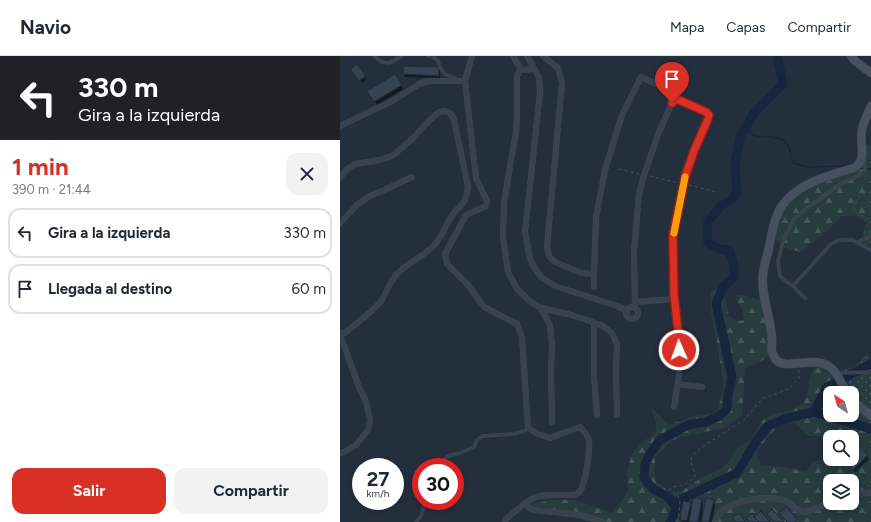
<!DOCTYPE html>
<html lang="es">
<meta charset="utf-8">
<style>
:root{--surface:#fff;--page:#f2f2f3;--text:#1f2937;--muted:#747a83;--line:#e0e1e3;--accent:#d93025}
body{margin:0;font-family:Figtree,sans-serif;background:var(--page);color:var(--text);height:100vh;display:flex;flex-direction:column;font-size:15px;white-space:nowrap}
*{box-sizing:border-box;margin:0}
p{font-size:13px;color:var(--muted)}
.icon{flex:none;width:22px;height:22px;fill:none;stroke:currentColor;stroke-width:2;stroke-linecap:round;stroke-linejoin:round}
.map{position:relative;flex:1;overflow:hidden}
.details{display:flex;flex-direction:column;background:var(--surface);width:340px}
.details>*{flex:none}
.hud{background:#202124;color:#fff;overflow:hidden}
.needle{width:26px;rotate:323deg}
.controls{position:absolute;left:483px;top:330px;display:grid;gap:8px}
.controls a{display:grid;place-items:center;width:36px;height:36px;border-radius:8px;background:var(--surface);box-shadow:0 2px 10px #0003;font-size:20px}
.speed{position:absolute;left:12px;top:402px;display:flex;gap:8px;font-size:20px;font-weight:700;text-align:center}
.speed>*{display:grid;place-content:center;width:52px;height:52px;border-radius:50%;background:var(--surface);box-shadow:0 2px 10px #0003;line-height:1}
.speed small{font-size:10px;font-weight:400}
.speed .limit{border:6px solid #d22;background:#fff;color:#111}
.pin{position:absolute;display:grid;place-items:center;width:34px;height:34px;color:#fff;margin:-41px -17px;border-radius:50% 50% 50% 0;rotate:-45deg;box-shadow:0 0 4px #0007}
.pin .icon{rotate:45deg}
.me{position:absolute;width:44px;margin:-22px;rotate:358deg;stroke-linejoin:round;filter:drop-shadow(0 0 3px #0008)}
.turn{display:flex;align-items:center;gap:14px;height:84px;padding:0 12px;font-size:18px}
.turn .icon{width:52px;height:52px;stroke-width:2.5}
.turn b{display:block;font-size:28px;line-height:34px}
.round{display:grid;place-items:center;flex:none;width:42px;height:42px;border-radius:12px;background:var(--page)}
.head{display:flex;align-items:center;justify-content:space-between;height:68px;padding:0 12px}
h1{font-size:24px;font-weight:700;line-height:30px;color:var(--accent)}
.button{display:flex;gap:8px;margin-top:auto;padding:8px 12px}
.button a{flex:1;height:46px;border-radius:12px;background:var(--accent);color:#fff;font-size:16px;font-weight:700;line-height:46px;text-align:center}
.button a+a{background:var(--page);color:var(--text)}
ul{padding:0;list-style:none}
li{display:flex;align-items:center;gap:12px;height:50px;margin:0 8px 6px;padding:0 4px;border:2px solid var(--line);border-radius:12px}
li div{flex:1}
li b{display:block;font-size:15px}
li em{font-style:normal}
header{display:flex;align-items:center;gap:24px;box-sizing:border-box;height:56px;padding:0 20px;background:var(--surface);border-bottom:1px solid var(--line)}
header strong{font-size:19px}
nav{display:flex;gap:22px;margin-inline-start:auto;font-size:14px}
main{display:flex;flex:1;min-height:0}
.map>svg:first-child{display:block}
</style>
<header>
<strong>Navio</strong>
<nav><a>Mapa</a><a>Capas</a><a>Compartir</a></nav>
</header>
<main>
<section class="details">
<div class="hud">
<div class="turn"><svg class="icon" aria-label="left" viewBox="0 0 24 24"><path d="M17 20v-9H6M10 6l-5 5 5 5"/></svg><div><b>330 m</b>Gira a la izquierda</div></div>
</div>
<div class="head"><div><h1>1 min</h1><p>390 m · 21:44</p></div><a class="round"><svg class="icon" aria-label="close" viewBox="0 0 24 24"><path d="M6 6l12 12M18 6L6 18"/></svg></a></div>
<ul>
<li><svg class="icon" aria-label="left" viewBox="0 0 24 24"><path d="M17 20v-9H6M10 6l-5 5 5 5"/></svg><div><b>Gira a la izquierda</b></div><em>330 m</em></li>
<li><svg class="icon" aria-label="arrive" viewBox="0 0 24 24"><path d="M6 21V4h12l-3 4 3 4H6"/></svg><div><b>Llegada al destino</b></div><em>60 m</em></li>
</ul>
<div class="button"><a>Salir</a><a>Compartir</a></div>
</section>
<div class="map">
<svg width="531" height="466" viewBox="0 0 531 466">
<defs>
<pattern id="grass-dots" width="8" height="8" patternUnits="userSpaceOnUse"><rect width="8" height="8" fill="#263c3f"/><path d="M2 2h.1M6 6h.1" fill="none" stroke="#435659" stroke-width="1.8" stroke-linecap="round"/></pattern>
<pattern id="forest-firs" width="22" height="20" patternUnits="userSpaceOnUse"><rect width="22" height="20" fill="#263c3f"/><path d="M5 1l3.5 6h-7zM16 11l3.5 6h-7z" fill="#435659"/></pattern>
</defs>
<rect width="100%" height="100%" fill="#242f3e"/>
<!-- grass -->
<path fill="url(#grass-dots)" d="M528 297 531 307V358L512 341V337H508L498 316 515 310Z"/>
<!-- forest -->
<g fill="url(#forest-firs)" fill-rule="evenodd">
<path d="M522 88 531 89V187L522 191 521 189 526 166 516 160H502L483 179 460 196 444 191 432 180 436 163 458 134 515 111Z"/>
<path d="M383 231 389 260 398 265 404 264 402 252 398 247 396 239H405L421 245 433 296 420 306 405 312 402 359 385 372 341 381 331 385 316 400 314 413 317 426 333 438 343 434 361 422 381 413 392 402 396 393 411 384 423 364 433 358 451 355 464 347 468 334 474 305 483 306 508 337H490V359H512V341L531 358V466H252L203 451 192 454 186 451C202 445 219 442 236 445 248 447 260 453 272 457L288 436 287 417 291 400 299 389 316 376V366L311 351 329 369 351 361 376 357 384 332 376 281 372 263 370 249 371 235ZM445 366 455 367 468 380H492L505 373 516 376 514 383 512 384V403H490L474 405 466 416 445 411 421 409 417 395 434 374ZM490 425H512V447H490Z"/>
</g>
<!-- shadow -->
<g fill="#0007">
<path d="M99 12 100 15V22L65 21 64 18Z"/>
<path d="M13 16 25 21 26 24 22 27Z"/>
<path d="M55 19 63 33 37 49 29 35Z"/>
<path d="M520 392 529 403 515 416 508 409 509 403H512V400Z"/>
<path d="M361 444 363 448 362 456H364L373 445 375 449 372 466H342L341 464 350 447 352 451Z"/>
</g>
<g fill="none" stroke-linecap="round" stroke-linejoin="round">
<!-- stream -->
<g stroke="#17263c" stroke-width="1.5">
<path d="M407 68C409 84 420 80 432 81 436 82 440 83 444 84L449 91 453 107 467 111 507 110"/>
<path d="M519 112 531 113"/>
</g>
<!-- river -->
<g stroke="#17263c" stroke-width="9">
<path d="M474 356 531 373"/>
<path d="M333 447 397 417 415 387 428 370 447 362 474 356 487 331 531 308"/>
<path d="M330 466 333 461 337 451 327 440 313 433 304 422 305 408 310 398 320 384 348 369 365 366 378 361 387 353 388 340 392 321 376 248 383 231 394 221V209L389 194 379 193 368 187 367 173 368 165 381 150 391 144 397 137 395 107 400 81 413 58 443 28 437 0"/>
</g>
</g>
<!-- building -->
<g fill="#364354" stroke="#1f2835">
<path d="M17 8 26 20 19 25 10 13Z"/>
<path d="M63 10 99 11V20L63 18Z"/>
<path d="M55 18 62 29 34 46 27 35Z"/>
<path d="M520 391 528 399 513 414 505 406 508 403H512V399Z"/>
<path d="M353 442 362 443 358 466H349Z"/>
<path d="M366 442 374 444 369 466H361Z"/>
<path d="M343 445 351 446 347 465 340 464Z"/>
<path d="M447 451 457 464 455 466H447L439 457Z"/>
<path d="M432 453 444 466H434L427 458Z"/>
<path d="M421 455 430 466H419L414 461Z"/>
<path d="M400 457 405 466H395L392 461Z"/>
<path d="M413 457 414 461 419 466H409L406 462Z"/>
</g>
<g fill="none" stroke-linecap="round" stroke-linejoin="round">
<!-- lane casing -->
<g stroke="#414a57" stroke-width="3.5">
<g id="lane">
<path d="M34 0C47 11 49 7 62 0"/>
<path d="M88 0C103 3 96 10 105 18 108 20 113 21 117 23"/>
<path d="M519 187 521 184 531 181"/>
<path d="M453 230 491 188 499 184H513L531 194"/>
<path d="M465 242 453 230 447 226 440 220 438 205 444 182 454 163 464 154 476 146 497 130 521 118 525 114 524 105"/>
<path d="M498 317 531 316"/>
<path d="M95 411 108 400 120 397 134 391 137 384 142 380 175 378 184 375 188 372"/>
<path d="M76 466 81 460 85 445"/>
</g>
</g>
<!-- street casing -->
<g stroke="#414a57" stroke-width="6">
<g id="street">
<path d="M132 0 125 25 136 122 147 145 146 150 126 159 105 198 107 208 128 229 144 251 177 268 182 281 188 372 198 378 210 382 240 371C244 375 248 379 249 384 250 395 246 426 240 435 238 438 238 437 235 439 223 439 191 436 186 449L189 452 194 454 241 459 263 466"/>
<path d="M173 0 181 14"/>
<path d="M187 0 199 21 200 36 185 176 190 203 195 213 202 222 215 230 277 250 287 255"/>
<path d="M203 0 218 12 222 27 207 191 209 200 215 206 241 217 254 218"/>
<path d="M194 13 181 14 177 19V58L176 77 171 104 164 147 163 180 168 216 177 233 191 246 201 252 228 258 247 264 263 270 272 277 277 288 276 314 277 359"/>
<path d="M0 70 52 45 81 27 88 25H125"/>
<path d="M0 122 7 113 15 108 39 104 52 100 71 84 89 65 99 56 105 55 110 57 114 63 128 131C126 146 123 147 114 157 107 165 104 177 97 186 87 199 70 205 59 216 50 224 47 235 42 244 35 254 15 268 5 277H0"/>
<path d="M0 167 18 148 30 140 42 135 72 121"/>
<path d="M254 231V218L256 161 265 114 282 59 301 21 316 28"/>
<path d="M295 246 335 243"/>
<circle cx="292" cy="257" r="6"/>
<path d="M201 252 210 269 212 290 211 316 212 366"/>
<path d="M295 252 294 195 299 139 304 119 319 76 332 47 335 44H339L367 56 369 59 368 63 354 95 345 121 333 180 334 239 339 274V319L334 351"/>
<path d="M254 267V319L257 359"/>
<path d="M0 278 19 331 26 345 30 364 28 374 16 389 4 396 0 397"/>
<path d="M338 328 362 331"/>
<path d="M512 440 525 437H531"/>
<path d="M165 466 166 463 188 445"/>
<path d="M375 466C377 460 381 455 386 452 400 444 427 439 443 444 451 446 455 455 464 456 469 456 484 449 490 447"/>
</g>
</g>
<!-- secondary casing -->
<g stroke="#414a57" stroke-width="9">
<g id="secondary">
<path d="M511 0 515 5 531 17"/>
<path d="M507 337C501 328 499 318 491 312 476 298 447 315 436 304 435 302 433 299 432 296 431 293 432 288 432 284 432 277 430 270 429 263 426 249 421 233 423 218 424 209 427 200 429 192 431 179 434 163 441 151 456 128 489 119 514 112 528 104 519 86 522 74 523 66 528 58 531 50"/>
<path d="M512 343 518 349 531 360"/>
</g>
</g>
<!-- path -->
<g stroke="#3f5557" stroke-width="1" stroke-dasharray="3 3" stroke-linecap="butt">
<path d="M279 113 299 118"/>
<path d="M310 120 338 127"/>
<path d="M349 129 376 136"/>
<path d="M531 136 522 138C502 163 524 154 531 167"/>
<path d="M529 178 531 173"/>
<path d="M338 466 340 445 338 440 330 434 331 431C340 431 349 427 355 421V417L351 406 352 400 362 391 405 363 423 342 436 338 448 333 459 323V313"/>
</g>
<!-- lane -->
<use href="#lane" stroke="#38414e" stroke-width="2.5"/>
<!-- street -->
<use href="#street" stroke="#38414e" stroke-width="5.5"/>
<!-- secondary -->
<use href="#secondary" stroke="#465061" stroke-width="8"/>
</g>
<g fill="none" stroke-linecap="round" stroke-linejoin="round">
<!-- route casing -->
<g stroke="#8d1f18" stroke-width="10">
<path id="route" d="M332 47 335 44H339L366 56 369 59 368 63 354 95 345 121 333 180 334 239 338 274 339 294"/>
</g>
<!-- route -->
<use href="#route" stroke="#d93025" stroke-width="7"/>
<!-- slow -->
<path stroke="#f59e0b" stroke-width="7" d="M334 177 345 121"/>
</g>
</svg>
<div class="controls">
<a><svg class="needle" viewBox="-14 -14 28 28"><path d="M0-13l5 13h-10z" fill="#e53935"/><path d="M0 13l5-13h-10z" fill="#747a83"/></svg></a>
<a><svg class="icon" aria-label="search" viewBox="0 0 24 24"><circle cx="10" cy="10" r="6"/><path d="M15 15l6 6"/></svg></a>
<a><svg class="icon" aria-label="layers" viewBox="0 0 24 24"><path d="M12 4l9 5-9 5-9-5zM3 14l9 5 9-5"/></svg></a>
</div>
<div class="speed"><div>27<small>km/h</small></div><div class="limit">30</div></div>
<div class="pin" style="left:332px;top:47px;background:#d93025"><svg class="icon" aria-label="arrive" viewBox="0 0 24 24"><path d="M6 21V4h12l-3 4 3 4H6"/></svg></div>
<svg class="me" style="left:339px;top:294px" viewBox="-20 -20 40 40"><circle r="17" fill="#d93025" stroke="#fff" stroke-width="3"/><path d="M0-11L8 9 0 5-8 9z" fill="#fff"/></svg>
</div>
</main>
